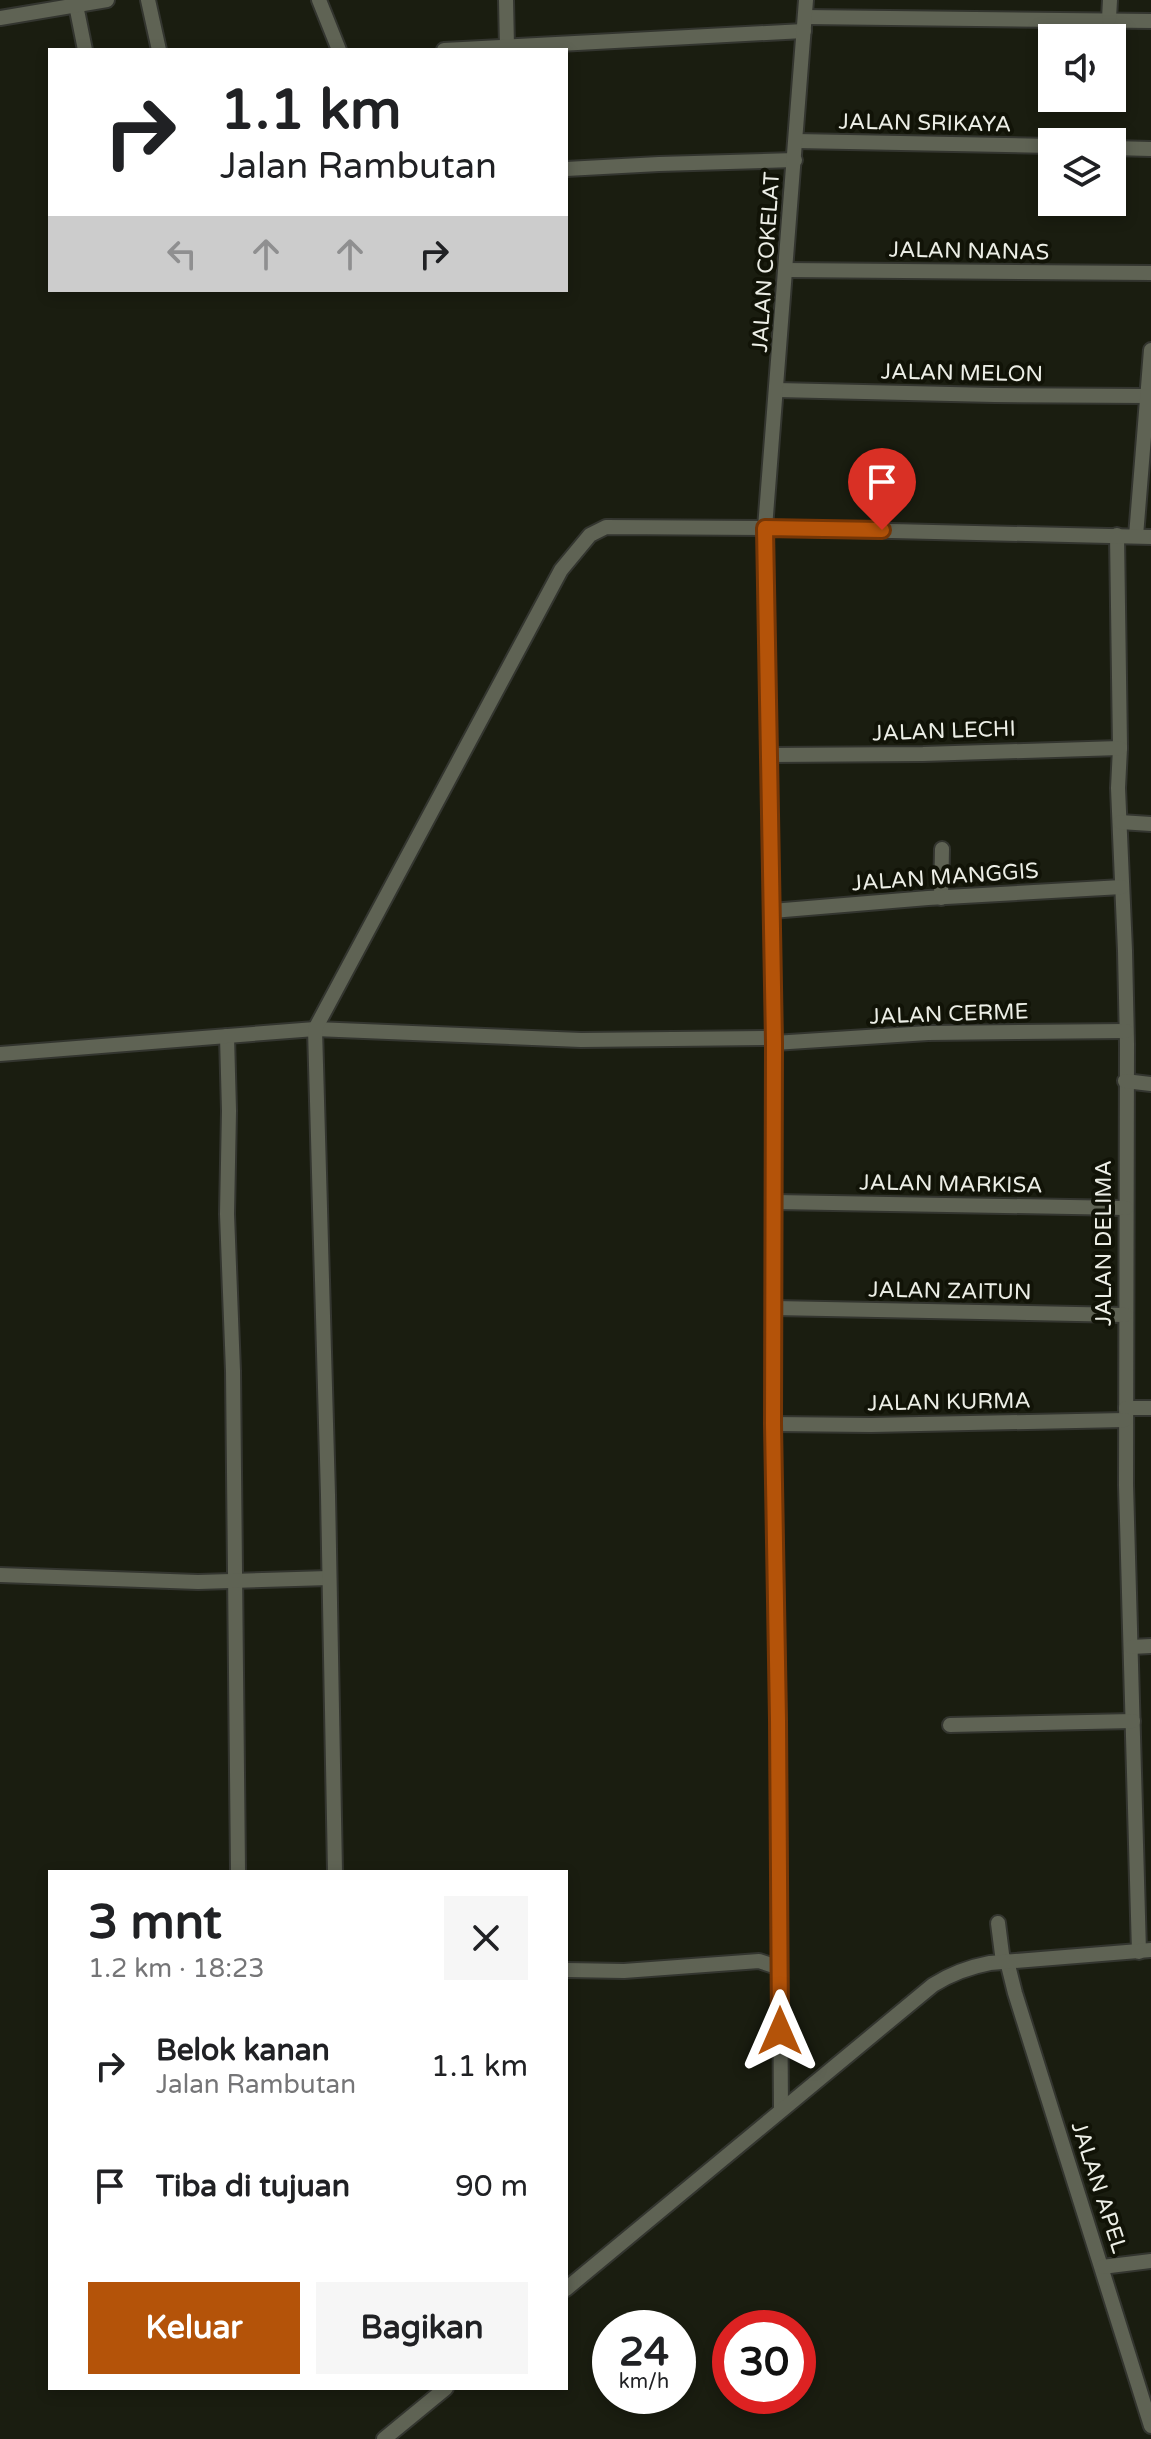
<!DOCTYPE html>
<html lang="id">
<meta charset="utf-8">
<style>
:root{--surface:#fff;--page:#f6f6f6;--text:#202124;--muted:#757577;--accent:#b45309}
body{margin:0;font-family:"Varela Round",sans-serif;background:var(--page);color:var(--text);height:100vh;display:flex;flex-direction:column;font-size:30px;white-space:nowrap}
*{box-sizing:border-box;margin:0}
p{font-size:26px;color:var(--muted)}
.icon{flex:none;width:44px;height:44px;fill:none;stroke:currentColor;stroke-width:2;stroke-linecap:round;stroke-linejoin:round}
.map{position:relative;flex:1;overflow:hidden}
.drawer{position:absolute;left:48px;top:1870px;width:520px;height:520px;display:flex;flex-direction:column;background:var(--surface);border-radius:0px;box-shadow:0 4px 12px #0003}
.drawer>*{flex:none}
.guide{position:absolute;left:48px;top:48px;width:520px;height:244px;border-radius:0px;box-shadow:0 4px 12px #0003;background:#fff;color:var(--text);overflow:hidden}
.controls{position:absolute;left:1038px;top:24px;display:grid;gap:16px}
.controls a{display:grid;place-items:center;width:88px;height:88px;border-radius:0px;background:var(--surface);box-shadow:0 4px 12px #0003;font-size:40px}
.speed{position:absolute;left:592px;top:2310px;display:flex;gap:16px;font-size:40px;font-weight:700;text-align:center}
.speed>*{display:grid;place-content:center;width:104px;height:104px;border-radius:50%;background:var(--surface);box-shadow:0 4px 12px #0003;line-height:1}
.speed small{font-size:20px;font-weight:400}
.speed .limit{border:12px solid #d22;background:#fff;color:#111}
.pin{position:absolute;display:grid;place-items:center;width:68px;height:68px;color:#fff;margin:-82px -34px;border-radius:50% 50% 50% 0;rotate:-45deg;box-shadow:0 0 8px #0007}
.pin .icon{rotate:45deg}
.me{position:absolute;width:88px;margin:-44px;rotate:0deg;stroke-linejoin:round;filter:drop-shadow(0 0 6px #0008)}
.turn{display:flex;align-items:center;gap:28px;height:168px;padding:0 40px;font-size:36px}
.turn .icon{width:104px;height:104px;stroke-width:2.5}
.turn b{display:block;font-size:56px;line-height:68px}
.lanes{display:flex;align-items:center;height:76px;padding:0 40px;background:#0003;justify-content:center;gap:40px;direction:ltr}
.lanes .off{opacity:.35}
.round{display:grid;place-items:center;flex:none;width:84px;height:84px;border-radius:0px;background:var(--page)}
.overview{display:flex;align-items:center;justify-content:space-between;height:136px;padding:0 40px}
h1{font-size:48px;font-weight:700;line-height:60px}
.primary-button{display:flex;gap:16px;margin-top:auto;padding:16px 40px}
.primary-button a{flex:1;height:92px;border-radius:0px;background:var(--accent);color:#fff;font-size:32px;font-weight:700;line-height:92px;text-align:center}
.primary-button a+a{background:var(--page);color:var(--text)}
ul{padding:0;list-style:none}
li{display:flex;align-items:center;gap:24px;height:120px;padding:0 40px}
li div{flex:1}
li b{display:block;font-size:30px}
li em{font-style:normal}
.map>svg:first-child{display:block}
</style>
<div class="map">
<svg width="1151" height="2439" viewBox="0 0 1151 2439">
<rect width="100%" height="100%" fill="#1a1d10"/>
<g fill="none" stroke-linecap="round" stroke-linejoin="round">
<!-- minor casing -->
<g stroke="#33352f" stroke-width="18">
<g id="minor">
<path d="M148 0 159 50"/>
<path d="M319 0 339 50"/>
<path d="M506 0 507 47"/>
<path d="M76 5 85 50"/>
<path d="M805 17 1151 21"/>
<path d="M0 18 107 0"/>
<path d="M1109 19 1110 0"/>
<path d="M444 50 804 31"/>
<path d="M796 141 1052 146"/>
<path d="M1112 148 1151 149"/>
<path d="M566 169 659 164 795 160"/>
<path d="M786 270 1151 273"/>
<path d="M777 390 994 395 1147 396"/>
<path d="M1117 535 1120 748 1118 788 1125 951 1127 1044 1126 1485 1139 1952"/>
<path d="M1136 536 1151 350"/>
<path d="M769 755 923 754 1120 748"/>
<path d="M1120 822 1151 824"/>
<path d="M941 898 942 849"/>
<path d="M772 911 928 898 1122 887"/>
<path d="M227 1036 229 1111 227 1214 233 1371 238 1872"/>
<path d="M774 1043 928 1033 1126 1031"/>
<path d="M0 1054 315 1029 581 1040 773 1038"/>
<path d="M1125 1081 1151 1084"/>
<path d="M775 1202 1126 1208"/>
<path d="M774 1308 1125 1315"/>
<path d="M1126 1408H1151"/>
<path d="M773 1424 871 1425 1125 1420"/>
<path d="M0 1575 198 1582 329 1578"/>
<path d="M1131 1647 1151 1646"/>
<path d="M950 1725 1133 1721"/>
<path d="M335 1872 328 1495 315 1029 561 570 590 535 606 527 765 528 1151 537"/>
<path d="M998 1923 1003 1962"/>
<path d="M1007 1961 1015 1993 1151 2426"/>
<path d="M566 1970 624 1971 759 1961 780 1968"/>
<path d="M781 2110 778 1689 773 1424 774 1043 765 528 806 0"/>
<path d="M1102 2267 1151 2261"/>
<path d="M566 2289 933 1985C952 1973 969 1967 990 1963L1151 1950"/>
<path d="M384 2439 446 2388"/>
</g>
</g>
<!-- minor -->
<use href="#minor" stroke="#5f6354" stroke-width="14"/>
</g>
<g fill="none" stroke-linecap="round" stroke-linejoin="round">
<!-- route casing -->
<g stroke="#753606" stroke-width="20">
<path id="route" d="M780 2031 778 1720 773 1424 774 1043 765 528 882 530"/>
</g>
<!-- route -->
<use href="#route" stroke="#b45309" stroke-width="14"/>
</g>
<g text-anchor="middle" stroke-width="8" stroke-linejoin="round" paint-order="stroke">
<!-- street labels -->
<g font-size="22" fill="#eceee6" stroke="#111307">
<text transform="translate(925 122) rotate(1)" y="8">JALAN SRIKAYA</text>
<text transform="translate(969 250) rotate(1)" y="8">JALAN NANAS</text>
<text transform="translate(765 262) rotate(-86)" y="8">JALAN COKELAT</text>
<text transform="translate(962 372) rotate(1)" y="8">JALAN MELON</text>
<text transform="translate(944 730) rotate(-2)" y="8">JALAN LECHI</text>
<text transform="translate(945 876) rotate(-4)" y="8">JALAN MANGGIS</text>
<text transform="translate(949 1013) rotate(-2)" y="8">JALAN CERME</text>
<text transform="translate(951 1183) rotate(1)" y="8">JALAN MARKISA</text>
<text transform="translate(1103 1243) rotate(-90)" y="8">JALAN DELIMA</text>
<text transform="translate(950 1290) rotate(1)" y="8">JALAN ZAITUN</text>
<text transform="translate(949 1401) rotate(-1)" y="8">JALAN KURMA</text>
<text transform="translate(1100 2187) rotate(72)" y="8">JALAN APEL</text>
</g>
</g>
</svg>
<div class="controls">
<a><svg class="icon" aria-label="sound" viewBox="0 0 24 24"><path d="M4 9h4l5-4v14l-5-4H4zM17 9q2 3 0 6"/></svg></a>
<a><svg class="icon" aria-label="layers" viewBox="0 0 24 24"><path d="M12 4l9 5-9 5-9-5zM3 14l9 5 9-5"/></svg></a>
</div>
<div class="speed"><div>24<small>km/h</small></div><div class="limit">30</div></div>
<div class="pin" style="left:882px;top:530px;background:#d93025"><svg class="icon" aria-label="arrive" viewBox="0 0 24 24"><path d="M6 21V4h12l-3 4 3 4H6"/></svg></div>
<svg class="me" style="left:780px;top:2031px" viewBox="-20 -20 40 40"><path d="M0-17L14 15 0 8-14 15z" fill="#b45309" stroke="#fff" stroke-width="4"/></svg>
<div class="guide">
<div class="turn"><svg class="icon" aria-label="right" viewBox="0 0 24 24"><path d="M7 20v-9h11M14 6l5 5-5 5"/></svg><div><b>1.1 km</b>Jalan Rambutan</div></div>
<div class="lanes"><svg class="icon off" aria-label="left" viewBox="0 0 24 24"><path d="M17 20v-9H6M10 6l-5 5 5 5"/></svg><svg class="icon off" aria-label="ahead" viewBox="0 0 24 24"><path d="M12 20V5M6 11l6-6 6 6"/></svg><svg class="icon off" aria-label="ahead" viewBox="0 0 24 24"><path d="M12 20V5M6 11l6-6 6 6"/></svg><svg class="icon" aria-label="right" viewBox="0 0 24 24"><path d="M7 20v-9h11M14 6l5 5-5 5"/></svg></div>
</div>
<section class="drawer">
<div class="overview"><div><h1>3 mnt</h1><p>1.2 km · 18:23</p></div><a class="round"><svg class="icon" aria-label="close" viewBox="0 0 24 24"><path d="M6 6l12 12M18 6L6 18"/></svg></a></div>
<ul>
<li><svg class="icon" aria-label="right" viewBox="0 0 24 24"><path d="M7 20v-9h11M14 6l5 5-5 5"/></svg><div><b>Belok kanan</b><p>Jalan Rambutan</p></div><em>1.1 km</em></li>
<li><svg class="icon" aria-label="arrive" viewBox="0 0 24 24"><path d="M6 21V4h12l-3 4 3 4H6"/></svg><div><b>Tiba di tujuan</b></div><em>90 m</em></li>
</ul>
<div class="primary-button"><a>Keluar</a><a>Bagikan</a></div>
</section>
</div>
